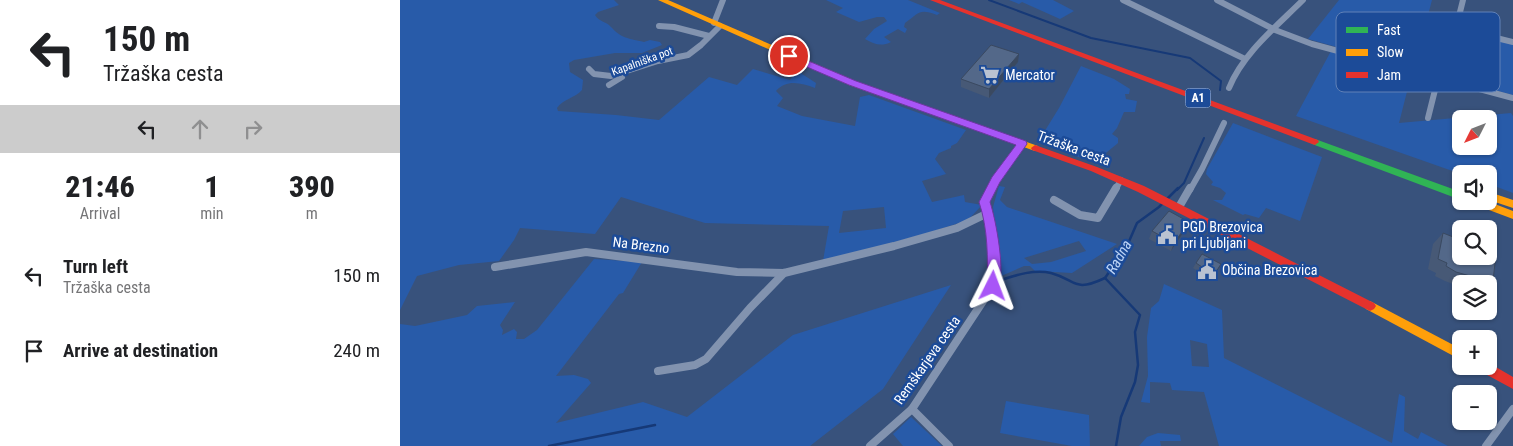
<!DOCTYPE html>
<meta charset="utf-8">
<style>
:root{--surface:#fff;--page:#f2f2f2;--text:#202124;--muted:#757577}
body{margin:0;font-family:"Roboto Condensed",sans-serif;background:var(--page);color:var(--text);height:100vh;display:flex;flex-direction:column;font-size:19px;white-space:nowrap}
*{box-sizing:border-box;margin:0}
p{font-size:16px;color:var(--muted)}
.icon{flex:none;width:28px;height:28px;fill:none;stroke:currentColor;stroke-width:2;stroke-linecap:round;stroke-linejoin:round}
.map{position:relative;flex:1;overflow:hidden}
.side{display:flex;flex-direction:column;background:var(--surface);width:400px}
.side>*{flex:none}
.hud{background:#fff;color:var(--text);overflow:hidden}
.needle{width:32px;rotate:228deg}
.controls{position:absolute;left:1052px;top:110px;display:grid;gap:10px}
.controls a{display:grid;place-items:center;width:45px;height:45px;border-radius:8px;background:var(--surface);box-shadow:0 1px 4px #0004;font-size:25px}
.pin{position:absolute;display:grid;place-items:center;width:42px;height:42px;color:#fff;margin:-21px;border:2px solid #fff;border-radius:50%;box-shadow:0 1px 5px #0007}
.me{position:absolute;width:55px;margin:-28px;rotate:3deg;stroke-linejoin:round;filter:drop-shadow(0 0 4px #0008)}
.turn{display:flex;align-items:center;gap:18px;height:105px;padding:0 20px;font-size:22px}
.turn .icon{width:65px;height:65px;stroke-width:2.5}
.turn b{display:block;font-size:35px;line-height:42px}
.lanes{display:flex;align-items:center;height:48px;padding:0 20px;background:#0003;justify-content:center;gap:25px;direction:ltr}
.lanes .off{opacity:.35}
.eta{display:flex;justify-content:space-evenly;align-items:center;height:85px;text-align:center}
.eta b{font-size:30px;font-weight:800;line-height:35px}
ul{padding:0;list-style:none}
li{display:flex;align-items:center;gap:15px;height:75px;padding:0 20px}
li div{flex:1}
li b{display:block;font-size:19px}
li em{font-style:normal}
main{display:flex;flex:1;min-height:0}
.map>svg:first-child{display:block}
</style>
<main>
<section class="side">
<div class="hud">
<div class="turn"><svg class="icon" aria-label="left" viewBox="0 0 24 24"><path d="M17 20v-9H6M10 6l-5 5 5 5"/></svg><div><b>150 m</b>Tržaška cesta</div></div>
<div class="lanes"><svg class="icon" aria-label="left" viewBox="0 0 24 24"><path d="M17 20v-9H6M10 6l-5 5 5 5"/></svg><svg class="icon off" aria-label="ahead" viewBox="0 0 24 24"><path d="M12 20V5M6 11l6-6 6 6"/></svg><svg class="icon off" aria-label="right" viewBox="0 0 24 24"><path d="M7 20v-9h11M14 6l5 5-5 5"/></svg></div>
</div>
<div class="eta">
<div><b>21:46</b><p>Arrival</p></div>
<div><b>1</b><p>min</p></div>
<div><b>390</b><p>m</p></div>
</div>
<ul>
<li><svg class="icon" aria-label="left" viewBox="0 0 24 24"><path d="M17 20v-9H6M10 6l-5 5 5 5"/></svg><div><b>Turn left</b><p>Tržaška cesta</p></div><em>150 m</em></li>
<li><svg class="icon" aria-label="arrive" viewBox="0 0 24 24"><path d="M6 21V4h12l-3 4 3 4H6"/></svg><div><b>Arrive at destination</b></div><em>240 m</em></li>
</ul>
</section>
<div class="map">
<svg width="1113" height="446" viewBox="0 0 1113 446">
<rect width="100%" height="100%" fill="#38527c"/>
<!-- green -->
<g fill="#285ba9" fill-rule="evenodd">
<path d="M0 0H214L219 5 198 12 195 15C199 22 206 21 211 27 222 39 228 38 244 42L250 40 260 42 262 45 242 53H215L174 60 169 63 170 72 183 80 182 90C175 98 163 99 157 108L158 111 216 115 259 120 309 77 337 85 353 69 390 80 399 67 402 74 416 83 415 88C401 83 387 79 376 91L383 98 377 106 402 116 455 126 460 97 469 95 566 130 557 143 551 146V148L539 153 535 159 546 174 522 181 532 202 564 195 565 202 582 205 568 220 525 234 423 261 429 226 305 223 221 197 195 234 120 228 114 240 99 261 59 265 17 276 0 310ZM484 207 486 228 439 233 443 211Z"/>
<path d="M426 0H508L540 13 537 15C519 8 519 13 505 23L504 27 507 29 505 33 498 29 484 37 491 42C481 47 474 44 465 39L474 29 487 21 484 17H477L459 22 436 12 443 8Z"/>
<path d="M609 0H653L674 11 660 19 622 2 619 4Z"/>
<path d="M939 0H1032L1020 46 1048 54 1044 74 1037 75 908 39Z"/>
<path d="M1079 36 1113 44V95L1055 80 1048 75 1052 51 1077 57Z"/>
<path d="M931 51 1012 72 999 123 1111 113 1113 116V193L1089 184V174H1061L896 116ZM1061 119H1089V146H1061Z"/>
<path d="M681 66 714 79 730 89 729 94H725L726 99 737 101 735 112H724L717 128 712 134 718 138V143L701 157 693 155 684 159 638 142 659 108Z"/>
<path d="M833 123 922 157 900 221 866 208 859 218 845 214 843 215 813 200H822L826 193 820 188 811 185 813 182 806 174 807 169Z"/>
<path d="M599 186 605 187 600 200 607 207 717 244 672 273 635 271 630 266H624L599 277 593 207ZM679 241 686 251 651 262 632 264 624 258Z"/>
<path d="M194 259 242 262 223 293 219 294 156 376 174 375 188 379 191 383 156 423 243 402 287 417 393 335 551 285 483 389 410 446H0V324L15 326 67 315 77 306 115 302 100 325 103 330 102 335 114 329 117 332 116 339H124L137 330Z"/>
<path d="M764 284 822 310 824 358 992 443 999 394 1005 397 1004 431 1018 439 1021 432 1048 446H819L804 392 772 390 770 383 750 382V403L741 402 748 376 747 337 751 308 759 301ZM790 340 807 344 809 367 792 366Z"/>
<path d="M606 401 689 415 690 446H672L600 433Z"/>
<path d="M511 417 542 446H503L493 434Z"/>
<path d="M758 433 780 435 781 441H760L761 446H739L747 437Z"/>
</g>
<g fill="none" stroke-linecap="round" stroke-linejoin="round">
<!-- stream-far1 -->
<g stroke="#163977" stroke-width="2">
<path d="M589 0 691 38 790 58 821 81 820 90"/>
<path d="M777 190 784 183 804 138"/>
</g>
<!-- stream -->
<g stroke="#163977" stroke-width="2.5">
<path d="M601 280C616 275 635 269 651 273 677 280 673 293 705 278"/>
<path d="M149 446 255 425"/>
<path d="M716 446 721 417 735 382 738 365 735 332 740 315 705 278 727 246 737 223 759 207 778 188"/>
</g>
<!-- street-far1 -->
<g stroke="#8293af" stroke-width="6">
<path d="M723 0 845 59"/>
<path d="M817 0 875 30 912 44 1113 98"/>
<path d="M1063 0 1056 28 1113 42"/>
<path d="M314 23 323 0"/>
<path d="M259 26 274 27 309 36"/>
<path d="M189 69 194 74 211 76 258 61 288 55 301 45 320 26"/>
<path d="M209 85 222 77"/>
<path d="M829 88C843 53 877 26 903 0"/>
<path d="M1028 118 1038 78"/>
<path d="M591 190 622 144"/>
<path d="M715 190 721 180"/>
<path d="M790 190 802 169 824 123"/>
</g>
<!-- street -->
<g stroke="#8293af" stroke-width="8">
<path d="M654 200 680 215 698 218 716 188"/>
<path d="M779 207 790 188"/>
<path d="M95 267 186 252 337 272 384 273 494 246 557 228 588 213"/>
<path d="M258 371 295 365 306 359 350 308 384 273"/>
<path d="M512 409 549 446"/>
<path d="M470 446 512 409 593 286 594 257 585 202 592 188"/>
<path d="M1086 446 1113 409"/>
</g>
<!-- fast -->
<path fill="#30b455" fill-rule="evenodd" d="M915 139 1061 192V200L912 144 911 142Z"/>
<!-- slow -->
<g fill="#ff9f0a" fill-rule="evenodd">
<path d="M258 0H268L455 81 638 146 639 148 635 151 632 150 449 85Z"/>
<path d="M1089 192 1113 200V208L1089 200Z"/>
<path d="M1071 201H1087L1113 211V219L1073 204Z"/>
<path d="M970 301 1061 349V360L966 309 964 306 966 303Z"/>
</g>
<!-- jam -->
<g fill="#e5322d" fill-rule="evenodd">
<path d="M530 0H540L918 140 919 142 915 145 912 144Z"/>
<path d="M635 145 697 167 744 186 974 303 976 306 974 309 970 311 966 309 738 192 691 171 632 150 631 148Z"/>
<path d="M1089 363 1113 377V389L1078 370 1076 366H1089Z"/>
</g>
</g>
<!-- wall -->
<g fill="#475976">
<path d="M618 62 589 98 561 87V79Z"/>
<path d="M785 230 771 251 749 239 752 231Z"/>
<path d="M1043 233 1093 281 1089 284H1061V287L1045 281 1035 276 1036 273 1028 269 1033 244Z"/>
<path d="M796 263 821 264 811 280 793 268Z"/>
</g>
<!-- shaded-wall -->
<g fill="#3a4960">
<path d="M619 54 618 62 589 98V89Z"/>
<path d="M789 222 785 230 771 251 774 243Z"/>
</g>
<!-- building -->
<g fill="#536889" stroke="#3a4960">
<path d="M591 45 619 54 589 89 561 79Z"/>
<path d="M769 211 789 222 774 243 752 231Z"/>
<path d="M1043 233 1061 240V256H1089V251L1096 254 1093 281 1084 278V280L1056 272 1046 266 1047 263 1038 259Z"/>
<path d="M802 254 821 264 814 275 796 263Z"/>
</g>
<!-- route -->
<path fill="#a855f7" stroke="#6d37a1" d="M386 54H392L456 81 626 141 627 144 600 182 590 202C596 220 606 273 598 289L593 291 589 289 587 286C588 258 588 229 579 202L592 177 616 145 449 85 386 58Z"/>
<!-- icons -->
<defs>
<g id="supermarket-bare" transform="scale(1.5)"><path d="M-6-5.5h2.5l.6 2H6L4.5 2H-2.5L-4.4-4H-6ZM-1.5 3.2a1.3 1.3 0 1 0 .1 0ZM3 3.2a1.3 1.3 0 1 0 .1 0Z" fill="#b9c2d1" stroke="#1c4b98" stroke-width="2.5" paint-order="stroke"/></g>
<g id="civic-bare" transform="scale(1.5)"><path d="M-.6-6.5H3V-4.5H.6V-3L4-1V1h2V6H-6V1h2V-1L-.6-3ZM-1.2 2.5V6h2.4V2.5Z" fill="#b9c2d1" stroke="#1c4b98" stroke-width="2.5" paint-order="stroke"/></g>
</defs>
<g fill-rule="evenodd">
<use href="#supermarket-bare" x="590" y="75"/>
<use href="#civic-bare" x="767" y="235"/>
<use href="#civic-bare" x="807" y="270"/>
</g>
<g text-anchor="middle" stroke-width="5" stroke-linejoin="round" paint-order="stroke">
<!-- far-street labels -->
<g font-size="11" fill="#fff" stroke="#1c4b98">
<text transform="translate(242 61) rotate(-20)" y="4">Kapalniška pot</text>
</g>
<!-- shield labels -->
<rect fill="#1c4b98" stroke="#bbc9e0" stroke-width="1" x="785.5" y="88.5" width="25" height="19" rx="4"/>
<g font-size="12" font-weight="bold" fill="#fff">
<text x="798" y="102">A1</text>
</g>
<!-- poi labels -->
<g font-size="14" fill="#fff" stroke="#1c4b98" text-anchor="start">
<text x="605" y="80">Mercator</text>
<text x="782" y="232">PGD Brezovica<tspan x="782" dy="16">pri Ljubljani</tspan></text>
<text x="822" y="275">Občina Brezovica</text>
</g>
<!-- street labels -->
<g font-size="14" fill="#fff" stroke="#1c4b98">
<text transform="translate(674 148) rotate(20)" y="5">Tržaška cesta</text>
<text transform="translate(241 245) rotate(7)" y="5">Na Brezno</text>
<text transform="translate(527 360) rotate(-55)" y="5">Remškarjeva cesta</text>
</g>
<!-- water labels -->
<g font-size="15" font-style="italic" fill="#bdd4f6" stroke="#1c4b98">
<text transform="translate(719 257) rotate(-60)" y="5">Radna</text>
</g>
</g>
<!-- legend -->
<rect x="936" y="12" width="164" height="80" rx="8" fill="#1c4b98" stroke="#6081b7" stroke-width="1"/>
<rect x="946" y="27" width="22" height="6" fill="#30b455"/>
<rect x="946" y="49" width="22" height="7" fill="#ff9f0a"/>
<rect x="946" y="72" width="22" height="6" fill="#e5322d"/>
<g font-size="14" fill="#fff">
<text x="977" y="35">Fast</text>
<text x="977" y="57">Slow</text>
<text x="977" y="80">Jam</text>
</g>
</svg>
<div class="controls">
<a><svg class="needle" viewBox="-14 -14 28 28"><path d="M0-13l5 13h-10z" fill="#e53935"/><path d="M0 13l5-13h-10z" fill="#757577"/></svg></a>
<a><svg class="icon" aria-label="sound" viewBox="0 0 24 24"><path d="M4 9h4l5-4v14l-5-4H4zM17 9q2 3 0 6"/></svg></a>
<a><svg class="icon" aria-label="search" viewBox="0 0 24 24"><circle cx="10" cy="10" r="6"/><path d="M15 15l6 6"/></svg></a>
<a><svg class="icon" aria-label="layers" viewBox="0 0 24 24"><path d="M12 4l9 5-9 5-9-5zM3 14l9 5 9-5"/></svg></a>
<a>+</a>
<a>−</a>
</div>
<div class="pin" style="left:389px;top:56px;background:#d93025"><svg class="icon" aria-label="arrive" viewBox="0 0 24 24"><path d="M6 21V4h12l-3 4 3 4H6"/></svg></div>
<svg class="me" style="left:593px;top:286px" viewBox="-20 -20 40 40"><path d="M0-17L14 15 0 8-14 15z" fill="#a855f7" stroke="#fff" stroke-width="4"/></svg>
</div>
</main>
